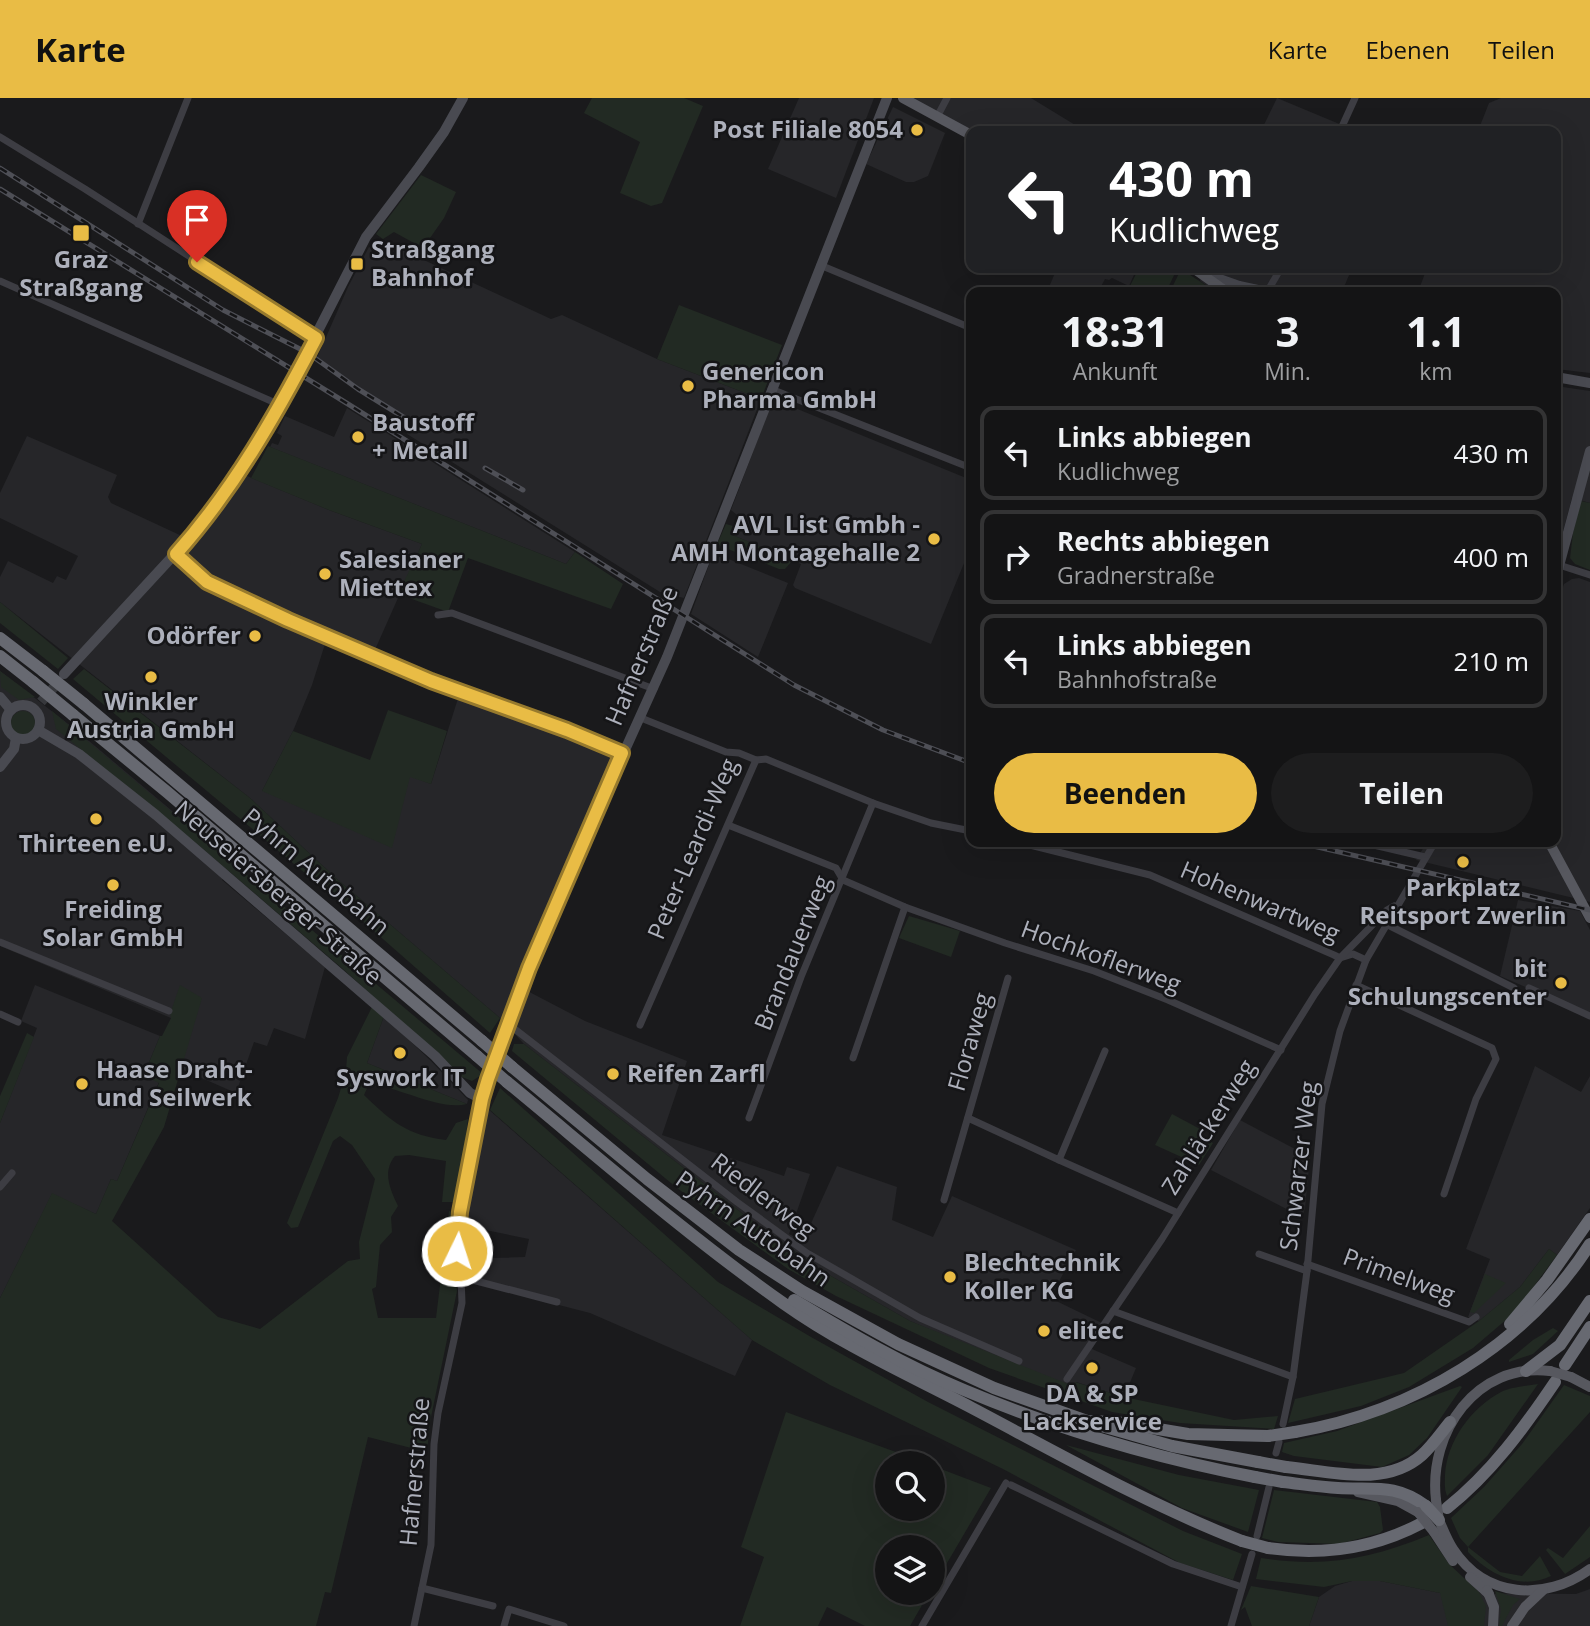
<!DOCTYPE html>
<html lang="de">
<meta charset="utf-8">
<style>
:root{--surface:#141415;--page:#1d1d1e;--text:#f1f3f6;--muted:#9d9ea0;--line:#333334;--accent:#e9bc45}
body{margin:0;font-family:"Open Sans",sans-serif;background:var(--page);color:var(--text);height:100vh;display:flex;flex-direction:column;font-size:26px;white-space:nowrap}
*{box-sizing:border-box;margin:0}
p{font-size:23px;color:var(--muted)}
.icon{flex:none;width:38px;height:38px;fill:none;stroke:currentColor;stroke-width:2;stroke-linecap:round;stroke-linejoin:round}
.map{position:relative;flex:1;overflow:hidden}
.details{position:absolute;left:966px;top:189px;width:595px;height:560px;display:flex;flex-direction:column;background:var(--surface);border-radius:14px;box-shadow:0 7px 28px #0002,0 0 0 2px var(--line)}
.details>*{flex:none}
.banner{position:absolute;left:966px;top:28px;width:595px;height:147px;border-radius:14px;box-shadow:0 7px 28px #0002,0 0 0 2px var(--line);background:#202124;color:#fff;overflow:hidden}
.controls{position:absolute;left:875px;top:1353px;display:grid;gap:14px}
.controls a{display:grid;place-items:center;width:70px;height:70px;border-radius:50%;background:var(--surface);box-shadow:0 7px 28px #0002,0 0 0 2px var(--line);font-size:35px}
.pin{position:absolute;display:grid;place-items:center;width:60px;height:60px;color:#fff;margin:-72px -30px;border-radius:50% 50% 50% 0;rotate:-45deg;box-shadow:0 0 7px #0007}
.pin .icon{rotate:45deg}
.me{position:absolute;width:77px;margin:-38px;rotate:4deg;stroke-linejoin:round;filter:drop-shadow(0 0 5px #0008)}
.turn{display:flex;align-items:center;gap:24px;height:147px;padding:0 28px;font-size:32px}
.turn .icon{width:91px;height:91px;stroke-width:2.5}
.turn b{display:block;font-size:49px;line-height:60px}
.eta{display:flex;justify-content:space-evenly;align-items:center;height:119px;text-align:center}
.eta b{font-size:42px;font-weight:700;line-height:49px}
.action{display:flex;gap:14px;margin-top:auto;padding:14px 28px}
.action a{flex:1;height:80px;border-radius:42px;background:var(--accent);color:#111;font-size:28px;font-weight:700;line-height:80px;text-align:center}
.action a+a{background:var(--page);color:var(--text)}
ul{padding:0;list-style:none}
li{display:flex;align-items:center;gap:21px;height:94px;margin:0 14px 10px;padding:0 14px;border:4px solid var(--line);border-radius:14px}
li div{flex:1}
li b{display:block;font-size:26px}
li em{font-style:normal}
header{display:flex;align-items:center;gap:42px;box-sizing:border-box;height:98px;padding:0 35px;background:var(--accent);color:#111}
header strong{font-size:33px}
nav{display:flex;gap:38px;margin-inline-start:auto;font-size:24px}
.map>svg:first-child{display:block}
</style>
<header>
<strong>Karte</strong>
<nav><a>Karte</a><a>Ebenen</a><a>Teilen</a></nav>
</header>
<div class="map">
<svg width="1590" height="1528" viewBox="0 0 1590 1528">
<rect width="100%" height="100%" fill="#1a1a1c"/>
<!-- built -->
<g fill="#262629">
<path d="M799 0H874L836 100 768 71Z"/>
<path d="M903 0H1031L1085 33H971Z"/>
<path d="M1277 0 1349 30 1347 33H1261Z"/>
<path d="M1501 0H1590V275L1556 271V194H1418L1427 170H1556V33H1478L1489 5Z"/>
<path d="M893 9 945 35 928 78 914 84H906L866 66Z"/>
<path d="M369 149 391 160 398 150 551 221 562 217 657 261 761 301 684 500 660 494 407 336 408 332 397 317 316 262 348 189Z"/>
<path d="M1057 170H1137L1129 188 1112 180 1109 182 1105 181 1098 194H1047Z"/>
<path d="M1193 170H1352L1344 189 1346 190 1344 194H1216L1200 183 1202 175Z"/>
<path d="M1556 288 1590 293V405L1572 400 1556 459Z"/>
<path d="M773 301 971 382V448L931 546 795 490 793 487 801 466 730 436 737 417 731 412Z"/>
<path d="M347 310 575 454 566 466 270 349 272 345 278 347 282 338 277 335 285 318 334 339Z"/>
<path d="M27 338 117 377 108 399 111 405 184 439 198 425 235 373 329 412 422 446 374 554 331 536 325 546 312 587 293 633 262 693 410 678 431 686 460 594 622 655 529 870 516 887 585 923 687 963 662 1037 784 1078 787 1069 810 1076 789 1136 803 1143 837 1068 897 1089 892 1122 933 1139 952 1098 1076 1152 1050 1200 1106 1227 1092 1251 1136 1270 1124 1299 1076 1284 1073 1288 1056 1283 983 1254 910 1223 824 1174 747 1119 524 946 500 920 338 782 250 700 0 504V479L8 463 53 485 57 478 66 482 78 458 0 420V395Z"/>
<path d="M721 458 788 485 758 559 691 516 710 464Z"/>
<path d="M1579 480 1590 484V804L1416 762 1427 744H1556V512L1564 486 1572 481Z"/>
<path d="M0 573 76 632 235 766 222 782 325 869 305 941 274 930 267 948 254 944 236 995 181 971 184 956 171 920 0 848Z"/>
<path d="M1518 802 1580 813 1590 832V917L1500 878Z"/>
<path d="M35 887 160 938 145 974 159 984 117 1083 111 1081 96 1116 52 1096 0 1200V1025L37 930 21 923Z"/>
<path d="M384 918 432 964 468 1002 467 1006 367 965Z"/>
<path d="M1535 968 1581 994 1590 978V1110L1557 1157 1549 1151 1520 1189 1479 1223 1468 1219 1490 1161 1466 1151Z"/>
<path d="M488 1011 752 1242 735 1278 590 1215 520 1197 470 1181 464 1163V1150L494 1160 525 1159 529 1141 466 1128 470 1094Z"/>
<path d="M1240 1022 1310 1059 1305 1110 1302 1119 1211 1072Z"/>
<path d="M1352 1483H1380L1440 1495 1576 1496 1590 1491V1528H1309L1319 1499 1335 1488Z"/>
</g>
<!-- green -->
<g fill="#222a23">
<path d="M592 0H684L703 8 662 105 651 108 620 95 640 44 584 15Z"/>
<path d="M421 77 456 94 444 120 423 150 394 134 383 141 376 136Z"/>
<path d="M1139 170H1175L1177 171 1166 194H1127Z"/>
<path d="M1181 171 1216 194H1181L1176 192 1170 194Z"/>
<path d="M679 207 782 247 761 301 657 261Z"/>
<path d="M268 348 566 466 575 454 623 486 611 511 468 460 448 514 398 496 422 446 329 412 251 380Z"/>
<path d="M1581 403 1590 405V472L1575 466 1570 460 1573 435Z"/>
<path d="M726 426 733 428 730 436 793 462 785 471H779L720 448 718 444Z"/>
<path d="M0 504 68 560 58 571 0 525Z"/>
<path d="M84 571 250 700 338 782 500 920 490 935 367 827 73 581Z"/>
<path d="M0 573 35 599 19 602 1 589Z"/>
<path d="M388 612 447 633 431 686 410 679 392 750 262 693 293 633 370 662Z"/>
<circle cx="23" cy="625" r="12"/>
<path d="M52 613 483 976 472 983 462 979 344 872 202 750 56 631Z"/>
<path d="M909 818 960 833 951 859 899 840Z"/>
<path d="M180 887 202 900 164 1029 112 1123 218 1219 260 1231 348 1163 360 1161 359 1144 375 1081 352 1047 340 1038 333 1043 298 1129 291 1130 287 1125 338 1000 346 973 347 959 372 909 384 918 367 965 467 1006C439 1013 400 989 369 986L364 997C392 1024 407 1037 446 1042L456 1025 468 1021 458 1104H442L446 1063 409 1057 395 1058C382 1074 390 1091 398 1108L391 1119 392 1134 380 1147 376 1189 372 1191 378 1220H436L449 1113 455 1115 453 1163 457 1193 430 1324 427 1354 368 1339 331 1495 325 1494 316 1528H0V1200L52 1095 96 1116 111 1081 117 1083 159 985 147 979 145 974 160 938H162L171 920 170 916Z"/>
<path d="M27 935 34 939 0 1025V998Z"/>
<path d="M514 946H524L747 1119 824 1174 910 1223 1073 1288 1075 1284 1124 1299 1234 1322 1278 1318 1274 1331 1180 1325 1112 1314 989 1270 836 1198 788 1171 677 1090 512 953Z"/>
<path d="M500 990 718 1184 811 1239 928 1304 1183 1433 1242 1456 1233 1482 1180 1465 1003 1371 830 1287 752 1242 490 1012Z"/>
<path d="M1172 1016 1202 1032 1200 1038 1213 1045 1199 1067 1155 1047Z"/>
<path d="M1549 1151 1557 1157 1514 1215 1473 1250 1409 1289 1361 1308 1288 1325 1295 1301 1404 1275 1479 1223 1520 1189Z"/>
<path d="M1485 1176 1506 1185 1474 1215 1470 1214Z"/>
<path d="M1553 1230 1558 1233 1533 1256 1509 1264V1262L1533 1242Z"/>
<path d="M1538 1286 1488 1357 1447 1398C1444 1391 1445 1385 1445 1377 1447 1343 1471 1310 1501 1294 1511 1289 1526 1288 1538 1286Z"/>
<path d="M1564 1287 1590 1298V1314L1468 1449 1500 1474 1522 1478 1540 1458 1551 1478C1521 1493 1489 1476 1468 1454V1449L1460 1440 1451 1420 1484 1389 1522 1346Z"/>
<path d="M1460 1288 1462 1289 1427 1340 1409 1357 1382 1369 1294 1358 1282 1354 1284 1345 1337 1333Z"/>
<path d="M786 1314 926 1365H887V1410H933V1368L991 1390 933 1489V1449H887V1494L929 1495 910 1528H865L827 1509 818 1528H740L764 1459 741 1449Z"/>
<path d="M1066 1347 1179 1377 1259 1392 1248 1434 1182 1410Z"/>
<path d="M1274 1392 1377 1404 1380 1409 1383 1432 1380 1435 1339 1446 1278 1444 1262 1440Z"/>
<path d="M1590 1428V1459L1565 1476 1546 1452 1548 1450 1563 1460Z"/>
<path d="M1429 1437 1449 1466 1479 1494 1486 1508 1484 1528H1448L1440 1495 1380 1483H1352L1324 1489 1256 1481 1261 1460C1324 1470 1371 1461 1429 1437Z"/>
<path d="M1251 1488 1319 1499 1309 1528H1252L1245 1509 1241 1512Z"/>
<path d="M1495 1493 1520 1501 1513 1507 1502 1528H1499L1501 1511Z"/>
</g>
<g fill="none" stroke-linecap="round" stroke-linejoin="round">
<!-- secondary-tunnel -->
<path stroke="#37383c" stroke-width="10" stroke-dasharray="10 5" stroke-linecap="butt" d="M41 604 61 581"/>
<!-- street -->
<g stroke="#3d3d43" stroke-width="7">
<path d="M937 19 947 0"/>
<path d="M1340 33 1355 0"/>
<path d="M0 39 85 91 316 240"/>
<path d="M138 126 188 0"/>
<path d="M820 167 971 230"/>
<path d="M0 183 280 307"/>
<path d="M1267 194 1281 170"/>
<path d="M771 291 971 370"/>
<path d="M176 456 207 484 288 522 431 583 567 632 622 655"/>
<path d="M1559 467 1590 477"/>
<path d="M438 517 452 515 654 591"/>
<path d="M756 662 766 661 873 705"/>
<path d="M728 727 836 770 843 782 905 809 1005 845 1094 873 1168 902 1281 952"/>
<path d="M1018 744 1150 777 1334 857 1340 860 1353 856 1366 862"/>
<path d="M1361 744 1425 759"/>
<path d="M1386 826 1514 890"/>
<path d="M0 844 169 913"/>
<path d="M1356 887 1492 950 1496 961 1476 1001 1444 1096"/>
<path d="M1529 890 1590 918"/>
<path d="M0 916 18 924"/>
<path d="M507 925 737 1104 807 1155 920 1220 1019 1263"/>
<path d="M640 927 756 662 739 655 726 654 641 620"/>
<path d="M853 960 905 809"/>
<path d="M749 1020 801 879 873 705 931 725 971 733"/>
<path d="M968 1020 1059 1062 1105 953"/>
<path d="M1059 1062 1178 1115"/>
<path d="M0 1089 12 1075"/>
<path d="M944 1102 1008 880"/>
<path d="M1259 1156 1307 1173"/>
<path d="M1307 1166 1469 1224 1476 1219"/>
<path d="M461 1179 557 1204"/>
<path d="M1113 1213 1293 1279"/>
<path d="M1067 1281 1162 1141 1315 896 1340 860 1387 812 1394 808"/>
<path d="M1283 1326 1293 1279 1307 1173 1322 1006 1340 933 1366 862 1435 744"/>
<path d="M1276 1355 1279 1344"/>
<path d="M1011 1387 1173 1466 1242 1489"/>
<path d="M1257 1438 1269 1389"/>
<path d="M422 1490 493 1508"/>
<path d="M414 1528 431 1447 434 1346 438 1315 462 1205 461 1179 457 1153 460 1114 482 1001"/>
<path d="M504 1528 509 1511 564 1528"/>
<path d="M922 1528 1006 1385"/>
<path d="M1231 1528 1252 1456"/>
</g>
<!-- secondary -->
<g stroke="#494a51" stroke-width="10">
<path d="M1208 177 1239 188 1267 194"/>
<path d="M1556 279 1590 285"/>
<path d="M1556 479 1590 353"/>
<path d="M64 576 208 420 280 307 366 139 419 69 444 34 463 0"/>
<path d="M0 599 11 612"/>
<circle cx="23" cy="624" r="17"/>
<path d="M38 632 79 656 156 717 435 958 470 995 482 1001 507 925 545 829 667 559 887 0"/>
<path d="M0 669 14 651 16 640"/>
</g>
<!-- primary -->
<g stroke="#57585f" stroke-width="10">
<path d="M903 0 971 37"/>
<path d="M1193 170 1227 194"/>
<path d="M1549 744 1590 820"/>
<path d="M1571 1279 1590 1289"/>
<path d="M1358 1394 1398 1403 1418 1414"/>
<path d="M1436 1402C1428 1334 1477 1264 1550 1273"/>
<path d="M1439 1422C1443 1431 1447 1442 1453 1451 1485 1500 1545 1504 1590 1471"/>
<path d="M1434 1434 1453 1463"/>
<path d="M1470 1479 1489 1496"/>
<path d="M1487 1492 1494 1509 1493 1528"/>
<path d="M1512 1528 1525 1509 1543 1492"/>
</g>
<!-- highway -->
<g stroke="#676971" stroke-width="12">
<path d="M0 540 43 573"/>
<path d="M0 558 33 584"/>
<path d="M84 606 482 943"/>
<path d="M73 617 167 694 477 958"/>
<path d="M512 969 647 1081 739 1152 802 1193 898 1246 994 1290 1087 1323 1116 1324 1188 1336 1268 1338"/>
<path d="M507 984C598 1059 687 1137 783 1205 842 1247 909 1277 972 1310 1061 1357 1149 1407 1242 1443"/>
<path d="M794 1202C849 1235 905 1268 964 1292 1057 1331 1156 1360 1255 1379"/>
<path d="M1510 1226 1547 1182 1590 1121"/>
<path d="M1565 1267 1590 1229"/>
<path d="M1526 1273 1560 1247 1590 1203"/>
<path d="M1098 1327 1172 1348 1258 1364"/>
<path d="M1295 1334C1413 1314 1525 1248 1590 1146"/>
<path d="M1286 1369C1330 1373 1385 1390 1422 1357 1432 1348 1441 1335 1450 1324"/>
<path d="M1283 1384C1301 1386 1320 1389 1338 1390 1374 1392 1395 1385 1426 1408"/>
<path d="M1447 1410C1491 1375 1524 1330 1555 1284"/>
<path d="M1268 1450C1323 1458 1373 1451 1422 1425"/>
</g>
<!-- rail casing -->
<g stroke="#4e4f56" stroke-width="5">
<g id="rail">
<path d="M0 70 223 212 308 255 358 291 421 330"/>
<path d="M0 91 348 306 794 587 883 632 971 665"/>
<path d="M485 370 523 392"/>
<path d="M1296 744 1590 812"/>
</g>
</g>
<!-- rail -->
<use href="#rail" stroke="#151517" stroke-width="2.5" stroke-dasharray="8" stroke-linecap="butt"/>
<!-- primary-bridge -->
<g stroke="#57585f" stroke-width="10">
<path d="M1550 1273 1571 1279"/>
<path d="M1436 1402 1439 1422"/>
<path d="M1418 1414 1434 1434"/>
</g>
<!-- highway-bridge -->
<g stroke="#676971" stroke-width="12">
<path d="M43 573 84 606"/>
<path d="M33 584 73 617"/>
<path d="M482 943 512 969"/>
<path d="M477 958 507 984"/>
<path d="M1268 1338 1295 1334"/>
<path d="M1258 1364 1286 1369"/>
<path d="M1255 1379 1283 1384"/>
<path d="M1426 1408 1439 1422"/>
<path d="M1242 1443 1268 1450"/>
</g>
</g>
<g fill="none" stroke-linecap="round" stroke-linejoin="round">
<!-- route casing -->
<g stroke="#977a2d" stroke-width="18">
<path id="route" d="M197 164 316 240C276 317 234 391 176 456L207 484 288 522 431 583 567 632 622 655 529 870 488 981 482 1001 460 1114 457 1153"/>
</g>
<!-- route -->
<use href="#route" stroke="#e9bc45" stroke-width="12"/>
</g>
<!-- markers -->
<g fill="#e9bc45" stroke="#151517" stroke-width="2.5">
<circle cx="917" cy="32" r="7"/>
<rect x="72" y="126" width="18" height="18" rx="3.5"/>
<rect x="350" y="159" width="14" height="14" rx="3.5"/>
<circle cx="688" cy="288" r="7"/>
<circle cx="358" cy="339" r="7"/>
<circle cx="934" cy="441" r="7"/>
<circle cx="325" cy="476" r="7"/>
<circle cx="255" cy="538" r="7"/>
<circle cx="151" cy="579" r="7"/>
<circle cx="96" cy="721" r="7"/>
<circle cx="1463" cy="764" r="7"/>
<circle cx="113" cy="787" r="7"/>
<circle cx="1561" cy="885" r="7"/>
<circle cx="400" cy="955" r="7"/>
<circle cx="613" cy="976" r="7"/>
<circle cx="82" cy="986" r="7"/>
<circle cx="950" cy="1179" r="7"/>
<circle cx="1044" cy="1233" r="7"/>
<circle cx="1092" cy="1270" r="7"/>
</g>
<g text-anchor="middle" stroke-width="5" stroke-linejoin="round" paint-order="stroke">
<!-- poi labels -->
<g font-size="24" font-weight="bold" fill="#adb0bb" stroke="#151517" text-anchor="start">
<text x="903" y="40" text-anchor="end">Post Filiale 8054</text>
<text x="371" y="160">Straßgang<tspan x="371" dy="28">Bahnhof</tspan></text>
<text x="81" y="170" text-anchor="middle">Graz<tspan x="81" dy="28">Straßgang</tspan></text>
<text x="702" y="282">Genericon<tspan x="702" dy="28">Pharma GmbH</tspan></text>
<text x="372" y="333">Baustoff<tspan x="372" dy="28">+ Metall</tspan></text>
<text x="920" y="435" text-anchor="end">AVL List Gmbh -<tspan x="920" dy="28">AMH Montagehalle 2</tspan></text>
<text x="339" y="470">Salesianer<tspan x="339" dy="28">Miettex</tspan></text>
<text x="241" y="546" text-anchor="end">Odörfer</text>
<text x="151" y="612" text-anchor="middle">Winkler<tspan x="151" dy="28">Austria GmbH</tspan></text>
<text x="96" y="754" text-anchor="middle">Thirteen e.U.</text>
<text x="1463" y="798" text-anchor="middle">Parkplatz<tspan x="1463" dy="28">Reitsport Zwerlin</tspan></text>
<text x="113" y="820" text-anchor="middle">Freiding<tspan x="113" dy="28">Solar GmbH</tspan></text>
<text x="1547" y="879" text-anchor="end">bit<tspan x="1547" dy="28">Schulungscenter</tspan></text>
<text x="96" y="980">Haase Draht-<tspan x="96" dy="28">und Seilwerk</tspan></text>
<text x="627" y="984">Reifen Zarfl</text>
<text x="400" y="988" text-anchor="middle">Syswork IT</text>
<text x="964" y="1173">Blechtechnik<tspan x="964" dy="28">Koller KG</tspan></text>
<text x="1058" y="1241">elitec</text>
<text x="1092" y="1304" text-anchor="middle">DA &amp; SP<tspan x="1092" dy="28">Lackservice</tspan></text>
</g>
<!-- street labels -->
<g font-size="24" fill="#adb0bb" stroke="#151517">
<text transform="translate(642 558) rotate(-67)" y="8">Hafnerstraße</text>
<text transform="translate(693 751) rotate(-67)" y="8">Peter-Leardi-Weg</text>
<text transform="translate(316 774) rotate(40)" y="8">Pyhrn Autobahn</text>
<text transform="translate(278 795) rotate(41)" y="8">Neuseiersberger Straße</text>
<text transform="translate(1260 804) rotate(23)" y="8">Hohenwartweg</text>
<text transform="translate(793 855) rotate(-68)" y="8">Brandauerweg</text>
<text transform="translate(1101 859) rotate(20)" y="8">Hochkoflerweg</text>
<text transform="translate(970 944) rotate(-74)" y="8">Floraweg</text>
<text transform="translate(1209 1029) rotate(-58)" y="8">Zahläckerweg</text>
<text transform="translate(1299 1068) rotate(-83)" y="8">Schwarzer Weg</text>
<text transform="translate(763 1098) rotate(37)" y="8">Riedlerweg</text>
<text transform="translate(753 1131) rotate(35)" y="8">Pyhrn Autobahn</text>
<text transform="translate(1399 1178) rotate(20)" y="8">Primelweg</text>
<text transform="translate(415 1374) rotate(-85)" y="8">Hafnerstraße</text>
</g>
</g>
</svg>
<div class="controls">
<a><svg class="icon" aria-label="search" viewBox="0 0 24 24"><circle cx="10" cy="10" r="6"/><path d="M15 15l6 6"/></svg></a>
<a><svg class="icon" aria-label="layers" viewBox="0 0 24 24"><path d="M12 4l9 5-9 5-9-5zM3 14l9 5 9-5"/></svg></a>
</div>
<div class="pin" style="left:197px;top:164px;background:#d93025"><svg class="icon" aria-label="arrive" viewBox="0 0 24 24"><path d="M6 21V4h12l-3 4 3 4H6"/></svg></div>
<svg class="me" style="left:457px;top:1153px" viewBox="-20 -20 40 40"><circle r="17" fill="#e9bc45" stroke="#fff" stroke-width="3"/><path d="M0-11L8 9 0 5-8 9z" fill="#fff"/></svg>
<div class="banner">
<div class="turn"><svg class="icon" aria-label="left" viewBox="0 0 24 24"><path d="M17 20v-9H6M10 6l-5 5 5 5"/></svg><div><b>430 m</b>Kudlichweg</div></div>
</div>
<section class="details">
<div class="eta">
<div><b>18:31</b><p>Ankunft</p></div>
<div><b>3</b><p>Min.</p></div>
<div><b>1.1</b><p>km</p></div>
</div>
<ul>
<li><svg class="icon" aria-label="left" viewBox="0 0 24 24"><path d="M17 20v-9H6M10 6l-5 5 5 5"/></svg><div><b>Links abbiegen</b><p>Kudlichweg</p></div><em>430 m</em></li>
<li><svg class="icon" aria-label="right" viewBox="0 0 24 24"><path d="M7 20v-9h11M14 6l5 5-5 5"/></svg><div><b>Rechts abbiegen</b><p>Gradnerstraße</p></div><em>400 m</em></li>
<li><svg class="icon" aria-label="left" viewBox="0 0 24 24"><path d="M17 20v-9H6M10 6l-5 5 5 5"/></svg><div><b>Links abbiegen</b><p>Bahnhofstraße</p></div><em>210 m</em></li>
</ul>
<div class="action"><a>Beenden</a><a>Teilen</a></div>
</section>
</div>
